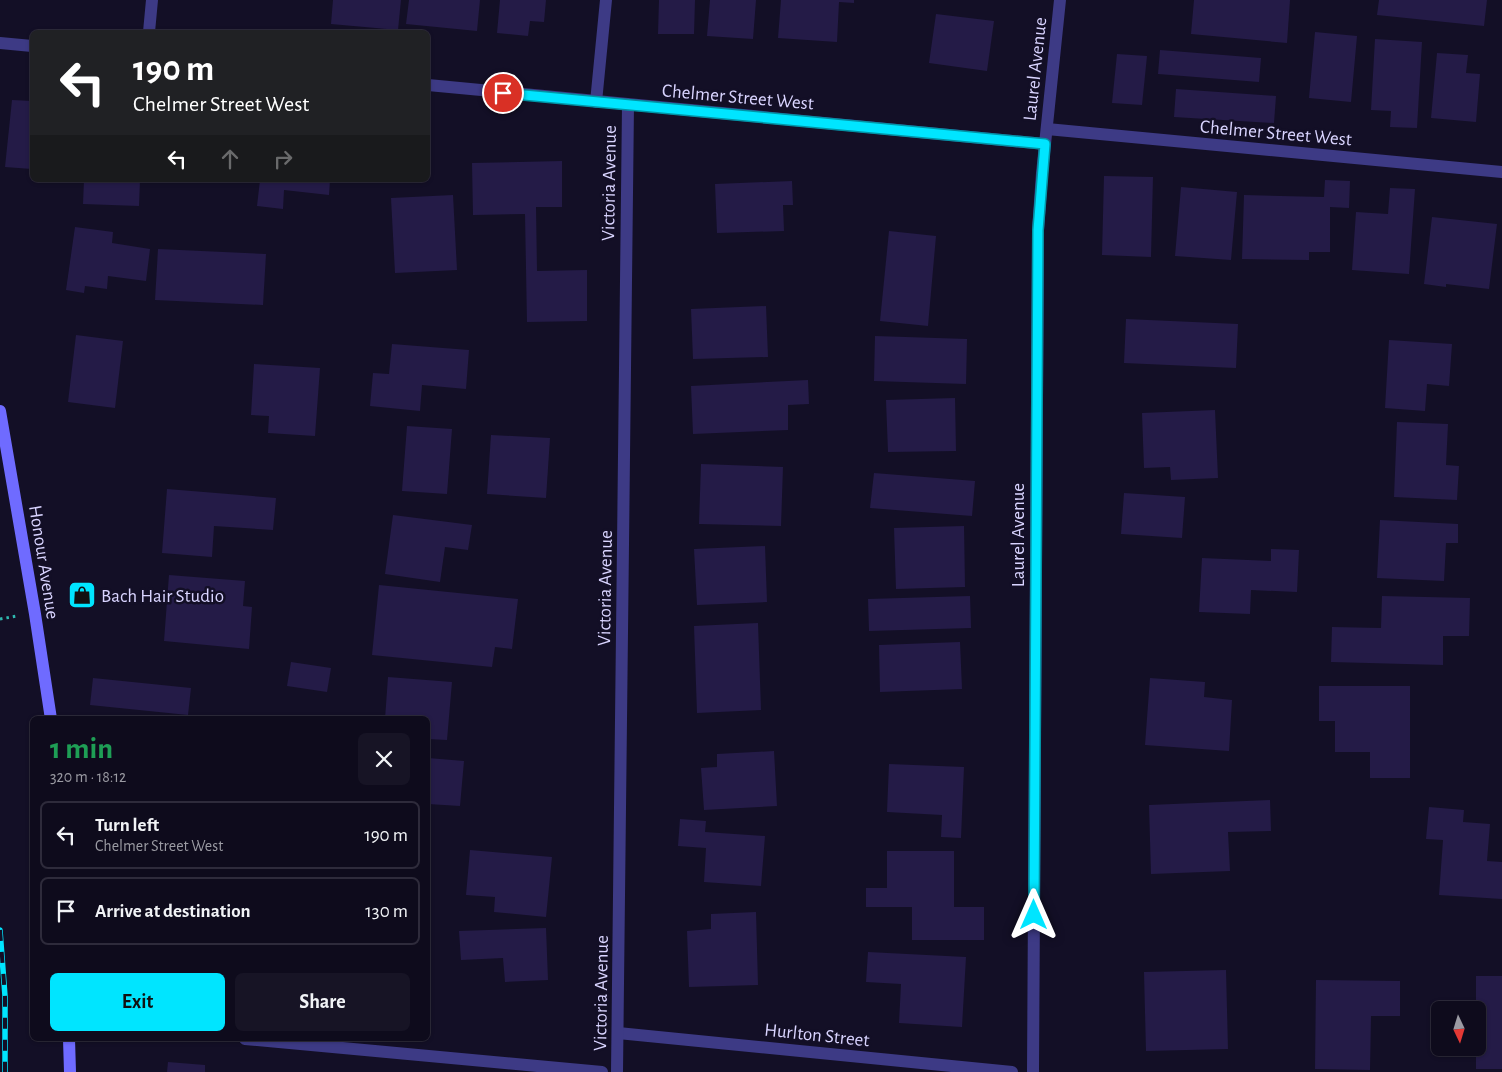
<!DOCTYPE html>
<meta charset="utf-8">
<style>
:root{--surface:#0e0b1c;--page:#171425;--text:#f1f3f6;--muted:#9b9ba3;--line:#2e2b3b;--accent:#00e5ff}
body{margin:0;font-family:"Alegreya Sans",sans-serif;background:var(--page);color:var(--text);height:100vh;display:flex;flex-direction:column;font-size:19px;white-space:nowrap}
*{box-sizing:border-box;margin:0}
p{font-size:16px;color:var(--muted)}
.icon{flex:none;width:28px;height:28px;fill:none;stroke:currentColor;stroke-width:2;stroke-linecap:round;stroke-linejoin:round}
.map{position:relative;flex:1;overflow:hidden}
.drawer{position:absolute;left:30px;top:716px;width:400px;height:325px;display:flex;flex-direction:column;background:var(--surface);border-radius:8px;box-shadow:0 1px 4px #0004,0 0 0 1px var(--line)}
.drawer>*{flex:none}
.hud{position:absolute;left:30px;top:30px;width:400px;height:152px;border-radius:8px;box-shadow:0 1px 4px #0004,0 0 0 1px var(--line);background:#202124;color:#fff;overflow:hidden}
.needle{width:32px;rotate:176deg}
.buttons{position:absolute;left:1431px;top:1001px;display:grid;gap:10px}
.buttons a{display:grid;place-items:center;width:55px;height:55px;border-radius:8px;background:var(--surface);box-shadow:0 1px 4px #0004,0 0 0 1px var(--line);font-size:25px}
.pin{position:absolute;display:grid;place-items:center;width:42px;height:42px;color:#fff;margin:-21px;border:2px solid #fff;border-radius:50%;box-shadow:0 1px 5px #0007}
.me{position:absolute;width:55px;margin:-28px;rotate:0deg;stroke-linejoin:round;filter:drop-shadow(0 0 4px #0008)}
.turn{display:flex;align-items:center;gap:18px;height:105px;padding:0 20px;font-size:22px}
.turn .icon{width:65px;height:65px;stroke-width:2.5}
.turn b{display:block;font-size:35px;line-height:42px}
.lanes{display:flex;align-items:center;height:48px;padding:0 20px;background:#0003;justify-content:center;gap:25px;direction:ltr}
.lanes .off{opacity:.35}
.round{display:grid;place-items:center;flex:none;width:52px;height:52px;border-radius:8px;background:var(--page)}
.head{display:flex;align-items:center;justify-content:space-between;height:85px;padding:0 20px}
h1{font-size:30px;font-weight:600;line-height:38px;color:#1e9e55}
.primary-button{display:flex;gap:10px;margin-top:auto;padding:10px 20px}
.primary-button a{flex:1;height:58px;border-radius:8px;background:var(--accent);color:#111;font-size:20px;font-weight:600;line-height:58px;text-align:center}
.primary-button a+a{background:var(--page);color:var(--text)}
ul{padding:0;list-style:none}
li{display:flex;align-items:center;gap:15px;height:68px;margin:0 10px 8px;padding:0 10px;border:2px solid var(--line);border-radius:8px}
li div{flex:1}
li b{display:block;font-size:19px}
li em{font-style:normal}
.map>svg:first-child{display:block}
</style>
<div class="map">
<svg width="1502" height="1072" viewBox="0 0 1502 1072">
<rect width="100%" height="100%" fill="#130f26"/>
<!-- building -->
<g fill="#241b47">
<path d="M333 0H401L398 30 331 24Z"/>
<path d="M409 0H480L477 31 406 24Z"/>
<path d="M500 0H546L544 22 530 21 528 36 497 33Z"/>
<path d="M659 0H695L694 34H658Z"/>
<path d="M710 0H756L753 39 707 36Z"/>
<path d="M781 0H854V3L839 2 837 42 778 38Z"/>
<path d="M1194 0H1290L1287 43 1191 34Z"/>
<path d="M1379 0H1487L1484 26 1377 15Z"/>
<path d="M936 14 994 21 987 71 929 63Z"/>
<path d="M1315 32 1357 36 1351 102 1309 98Z"/>
<path d="M1375 39 1422 42 1417 128 1390 127 1391 111 1371 110Z"/>
<path d="M1160 50 1261 58 1259 82 1158 74Z"/>
<path d="M1437 53 1468 55 1466 73 1480 74 1476 122 1431 118Z"/>
<path d="M1117 54 1147 56 1142 105 1112 103Z"/>
<path d="M1176 89 1276 96 1274 123 1174 117Z"/>
<path d="M12 100 32 101V169L5 167Z"/>
<path d="M562 161V207H536L537 271 587 270V321L527 322 525 214 473 215 472 163Z"/>
<path d="M1104 176 1153 177 1151 257 1102 255Z"/>
<path d="M84 180H140L139 206 83 204Z"/>
<path d="M260 180H330L329 195 284 190 283 209 257 206Z"/>
<path d="M1325 180 1350 181 1349 208 1330 207V252H1309V260L1242 259 1244 195 1324 197Z"/>
<path d="M792 181 793 205H783L784 231 717 233 715 184Z"/>
<path d="M1181 187 1237 192 1231 260 1175 256Z"/>
<path d="M1390 188 1415 189 1409 274 1352 270 1356 212 1388 214Z"/>
<path d="M453 195 457 270 395 273 391 198Z"/>
<path d="M1432 217 1497 224 1489 289 1446 284V287L1424 284Z"/>
<path d="M75 227 113 232 112 243 150 249 146 281 108 276 107 289 85 286 84 293 66 290Z"/>
<path d="M889 231 936 236 928 326 880 321Z"/>
<path d="M158 249 266 254 263 305 155 300Z"/>
<path d="M766 306 768 357 693 359 691 309Z"/>
<path d="M1126 319 1238 324 1236 368 1124 363Z"/>
<path d="M76 335 123 341 115 408 68 402Z"/>
<path d="M875 336 967 339 966 384 874 381Z"/>
<path d="M1389 340 1452 344 1449 386 1427 384 1425 411 1385 408Z"/>
<path d="M392 344 469 350 466 389 422 385 420 411 370 406 373 373 389 374Z"/>
<path d="M254 364 320 368 315 436 268 433 269 416 251 415Z"/>
<path d="M808 380 809 404 788 405V430L693 434 691 386Z"/>
<path d="M955 398 956 451 888 452 886 400Z"/>
<path d="M1215 410 1218 478 1171 480 1170 467 1144 468 1142 413Z"/>
<path d="M1397 422 1448 424 1446 465 1459 466 1457 500 1394 497Z"/>
<path d="M407 426 452 429 447 494 402 491Z"/>
<path d="M491 435 550 438 546 498 487 494Z"/>
<path d="M701 464 783 467 781 526 699 524Z"/>
<path d="M874 473 975 481 972 516 870 508Z"/>
<path d="M167 489 276 498 273 530 214 526 212 557 162 553Z"/>
<path d="M1124 493 1185 497 1182 538 1121 534Z"/>
<path d="M393 515 472 525 468 550 445 547 440 582 385 574Z"/>
<path d="M1380 520 1458 524V543H1446L1444 581 1377 578Z"/>
<path d="M964 526 965 587 896 589 894 528Z"/>
<path d="M765 546 767 602 697 605 694 549Z"/>
<path d="M1271 549 1299 550 1297 592 1251 590 1250 614 1199 612 1202 558 1271 561Z"/>
<path d="M169 575 245 581 243 606 252 607 249 649 164 641Z"/>
<path d="M379 585 518 599 512 649 495 647 492 667 372 655Z"/>
<path d="M970 596 971 628 869 631 868 599Z"/>
<path d="M1382 596 1470 598 1469 636H1443V665L1331 662 1332 627 1381 628Z"/>
<path d="M758 623 761 710 697 713 694 626Z"/>
<path d="M960 642 962 689 880 692 879 645Z"/>
<path d="M291 662 331 668 327 692 287 686Z"/>
<path d="M388 677 452 682 447 740 428 739V719H385Z"/>
<path d="M93 678 191 688 188 715 90 705Z"/>
<path d="M1150 678 1205 682 1204 697 1232 700 1229 751 1145 745Z"/>
<path d="M1319 686H1410V778H1370V752H1335V721H1319Z"/>
<path d="M774 751 777 806 704 810 701 768 717 767V754Z"/>
<path d="M428 758 464 761 460 806 428 804Z"/>
<path d="M889 764 964 767 961 838 941 837 942 815 887 812Z"/>
<path d="M1270 800 1271 831 1228 832 1230 871 1151 874 1149 805Z"/>
<path d="M1429 807 1464 810 1463 822 1490 824 1487 861 1502 862V899L1439 895 1443 840 1426 839Z"/>
<path d="M680 819 706 821 705 832 765 836 761 886 704 882 706 848 678 846Z"/>
<path d="M470 850 552 857 546 917 494 912 495 897 466 895Z"/>
<path d="M887 851H954V907H984V940H912V907H866V888H887Z"/>
<path d="M756 912 758 985 689 987 687 931 711 929V914Z"/>
<path d="M546 928 548 980 505 982 503 958 461 960 459 931Z"/>
<path d="M868 952 966 957 962 1027 899 1023 901 984 866 982Z"/>
<path d="M1226 970 1228 1049 1146 1051 1144 972Z"/>
<rect x="1476" y="976" width="26" height="93"/>
<path d="M1316 980 1400 981V1016H1371L1370 1070 1315 1069Z"/>
<path d="M168 1062 205 1065V1072H167Z"/>
</g>
<g fill="none" stroke-linecap="round" stroke-linejoin="round">
<!-- path -->
<path stroke="#2fb8b0" stroke-width="3" stroke-dasharray="2.5 4" stroke-linecap="butt" d="M0 619 17 616"/>
<!-- minor -->
<g stroke="#3d3a85" stroke-width="12">
<path d="M149 32 152 0"/>
<path d="M0 43 32 46"/>
<path d="M428 85 1045 144"/>
<path d="M596 102 606 0"/>
<path d="M1047 129 1502 172"/>
<path d="M618 1033 1012 1072"/>
<path d="M245 1039 602 1072"/>
<path d="M617 1072 628 105"/>
<path d="M1033 1072 1038 230 1042 173 1060 0"/>
</g>
<!-- secondary -->
<g stroke="#6f6bff" stroke-width="12">
<path d="M0 411 35 614 51 719"/>
<path d="M69 1039 70 1072"/>
</g>
<!-- rail casing -->
<g stroke="#00e5ff" stroke-width="5.5">
<path id="rail" d="M0 930 5 996V1072"/>
</g>
<!-- rail -->
<use href="#rail" stroke="#130f26" stroke-width="4" stroke-dasharray="11" stroke-linecap="butt"/>
</g>
<g fill="none" stroke-linecap="round" stroke-linejoin="round">
<!-- route casing -->
<g stroke="#0095a6" stroke-width="12">
<path id="route" d="M503 93 1045 144 1038 230 1034 915"/>
</g>
<!-- route -->
<use href="#route" stroke="#00e5ff" stroke-width="9"/>
</g>
<!-- icons -->
<defs>
<g id="shop-square" transform="scale(1.4375)"><rect x="-9" y="-9" width="18" height="18" rx="4" fill="#00e5ff" stroke="#130f26"/><path d="M-5-2.5h2.3a2.7 3.5 0 0 1 5.4 0H5L5.5 6h-11ZM-1.5-2.5h3a1.5 2.3 0 0 0-3 0Z" fill="#111"/></g>
</defs>
<g fill-rule="evenodd">
<use href="#shop-square" x="82" y="595"/>
</g>
<g text-anchor="middle" stroke-width="5" stroke-linejoin="round" paint-order="stroke">
<!-- street labels -->
<g font-size="19" fill="#d9d4ff" stroke="#130f26">
<text transform="translate(1034 69) rotate(-84)" y="7">Laurel Avenue</text>
<text transform="translate(738 96) rotate(5)" y="7">Chelmer Street West</text>
<text transform="translate(1276 132) rotate(5)" y="7">Chelmer Street West</text>
<text transform="translate(608 183) rotate(-89)" y="7">Victoria Avenue</text>
<text transform="translate(1017 535) rotate(-90)" y="7">Laurel Avenue</text>
<text transform="translate(45 562) rotate(81)" y="7">Honour Avenue</text>
<text transform="translate(604 588) rotate(-89)" y="7">Victoria Avenue</text>
<text transform="translate(600 993) rotate(-89)" y="7">Victoria Avenue</text>
<text transform="translate(817 1034) rotate(6)" y="7">Hurlton Street</text>
</g>
<!-- poi labels -->
<g font-size="19" fill="#d9d4ff" stroke="#130f26" text-anchor="start">
<text x="101" y="602">Bach Hair Studio</text>
</g>
</g>
</svg>
<div class="buttons">
<a><svg class="needle" viewBox="-14 -14 28 28"><path d="M0-13l5 13h-10z" fill="#e53935"/><path d="M0 13l5-13h-10z" fill="#9b9ba3"/></svg></a>
</div>
<div class="pin" style="left:503px;top:93px;background:#d93025"><svg class="icon" aria-label="arrive" viewBox="0 0 24 24"><path d="M6 21V4h12l-3 4 3 4H6"/></svg></div>
<svg class="me" style="left:1034px;top:915px" viewBox="-20 -20 40 40"><path d="M0-17L14 15 0 8-14 15z" fill="#00e5ff" stroke="#fff" stroke-width="4"/></svg>
<div class="hud">
<div class="turn"><svg class="icon" aria-label="left" viewBox="0 0 24 24"><path d="M17 20v-9H6M10 6l-5 5 5 5"/></svg><div><b>190 m</b>Chelmer Street West</div></div>
<div class="lanes"><svg class="icon" aria-label="left" viewBox="0 0 24 24"><path d="M17 20v-9H6M10 6l-5 5 5 5"/></svg><svg class="icon off" aria-label="ahead" viewBox="0 0 24 24"><path d="M12 20V5M6 11l6-6 6 6"/></svg><svg class="icon off" aria-label="right" viewBox="0 0 24 24"><path d="M7 20v-9h11M14 6l5 5-5 5"/></svg></div>
</div>
<section class="drawer">
<div class="head"><div><h1>1 min</h1><p>320 m · 18:12</p></div><a class="round"><svg class="icon" aria-label="close" viewBox="0 0 24 24"><path d="M6 6l12 12M18 6L6 18"/></svg></a></div>
<ul>
<li><svg class="icon" aria-label="left" viewBox="0 0 24 24"><path d="M17 20v-9H6M10 6l-5 5 5 5"/></svg><div><b>Turn left</b><p>Chelmer Street West</p></div><em>190 m</em></li>
<li><svg class="icon" aria-label="arrive" viewBox="0 0 24 24"><path d="M6 21V4h12l-3 4 3 4H6"/></svg><div><b>Arrive at destination</b></div><em>130 m</em></li>
</ul>
<div class="primary-button"><a>Exit</a><a>Share</a></div>
</section>
</div>
